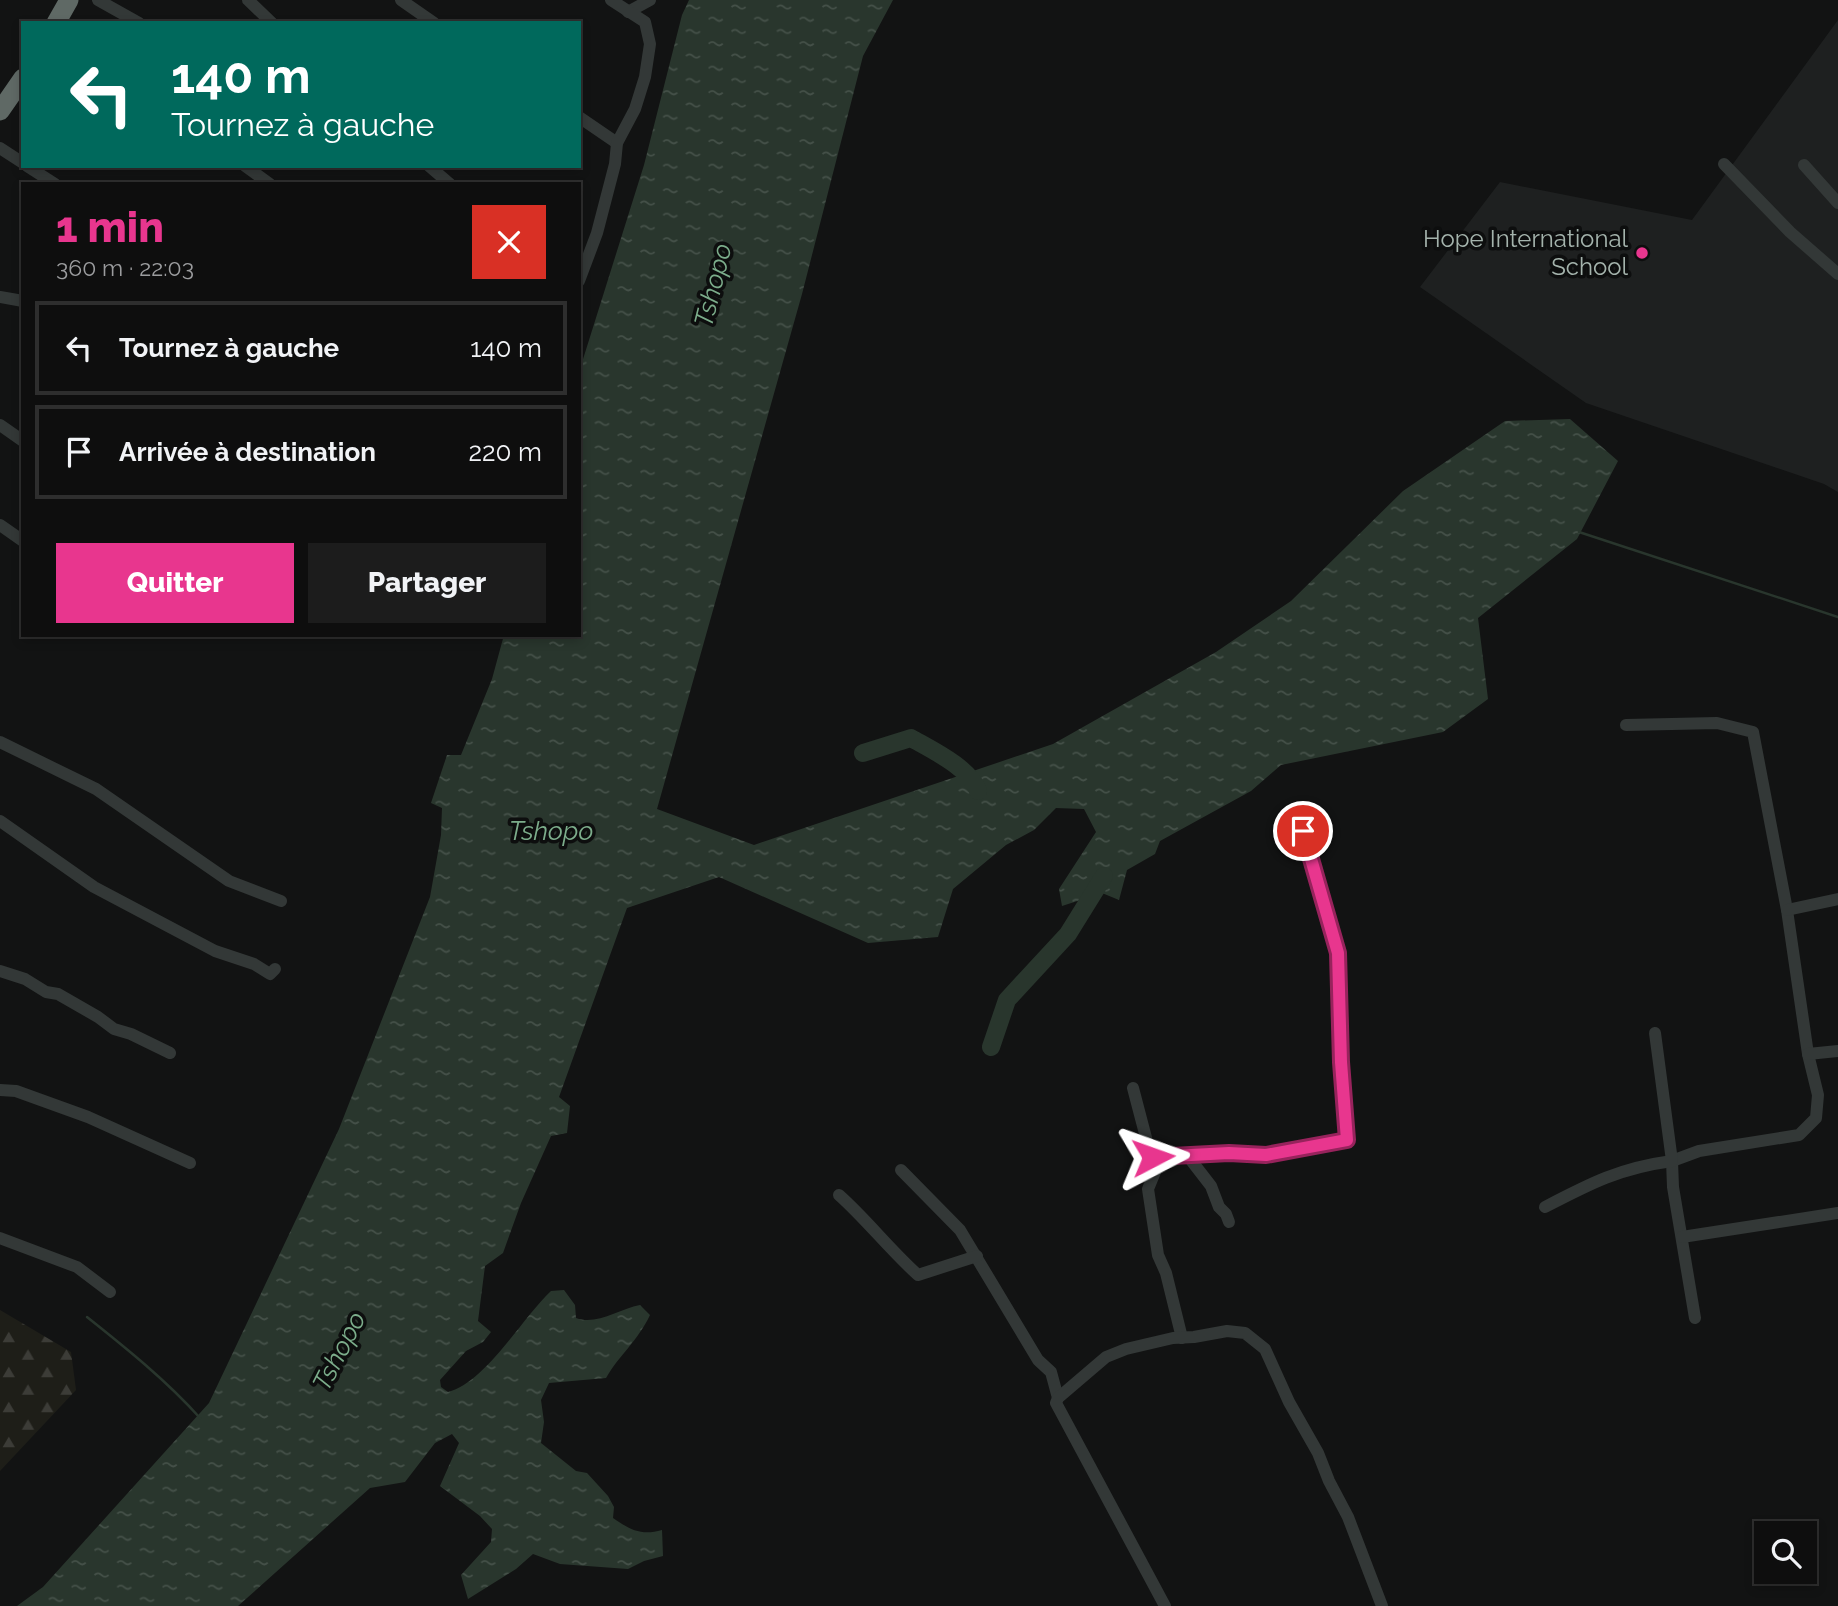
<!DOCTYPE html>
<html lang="fr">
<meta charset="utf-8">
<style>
:root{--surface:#0e0e0e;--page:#1c1c1c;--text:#f1f3f6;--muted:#9b9c9e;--line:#2e2e2e;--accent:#e8368e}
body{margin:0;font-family:Raleway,sans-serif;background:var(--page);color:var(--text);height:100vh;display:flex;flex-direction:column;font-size:26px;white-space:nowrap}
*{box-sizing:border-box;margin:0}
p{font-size:23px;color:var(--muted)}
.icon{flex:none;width:38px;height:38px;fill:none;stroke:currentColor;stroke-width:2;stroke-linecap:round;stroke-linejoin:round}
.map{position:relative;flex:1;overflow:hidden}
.drawer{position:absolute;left:21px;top:182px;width:560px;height:455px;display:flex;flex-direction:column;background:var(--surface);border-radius:0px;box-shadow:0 4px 10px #0003,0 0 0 2px var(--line)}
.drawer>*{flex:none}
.banner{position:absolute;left:21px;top:21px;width:560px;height:147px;border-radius:0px;box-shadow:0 4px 10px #0003,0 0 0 2px var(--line);background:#00695c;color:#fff;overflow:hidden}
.controls{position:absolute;left:1754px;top:1521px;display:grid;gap:14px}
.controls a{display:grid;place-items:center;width:63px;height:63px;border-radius:0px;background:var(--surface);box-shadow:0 4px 10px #0003,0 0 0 2px var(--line);font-size:35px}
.pin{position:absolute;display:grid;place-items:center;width:60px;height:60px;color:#fff;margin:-30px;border:4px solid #fff;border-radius:50%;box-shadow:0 2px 7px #0007}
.me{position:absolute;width:77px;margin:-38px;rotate:86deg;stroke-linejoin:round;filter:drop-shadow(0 0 5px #0008)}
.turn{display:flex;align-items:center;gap:24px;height:147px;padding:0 35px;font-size:32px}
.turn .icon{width:91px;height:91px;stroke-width:2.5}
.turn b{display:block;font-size:49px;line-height:60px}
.round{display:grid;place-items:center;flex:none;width:74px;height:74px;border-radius:0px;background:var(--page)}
.summary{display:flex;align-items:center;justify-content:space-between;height:119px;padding:0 35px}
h1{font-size:42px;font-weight:800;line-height:52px;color:var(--accent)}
.cta{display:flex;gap:14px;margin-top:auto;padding:14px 35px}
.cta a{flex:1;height:80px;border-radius:0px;background:var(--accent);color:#fff;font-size:28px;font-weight:800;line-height:80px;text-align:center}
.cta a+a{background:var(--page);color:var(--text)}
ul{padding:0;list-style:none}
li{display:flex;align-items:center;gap:21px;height:94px;margin:0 14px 10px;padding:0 21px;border:4px solid var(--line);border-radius:0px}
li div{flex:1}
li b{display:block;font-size:26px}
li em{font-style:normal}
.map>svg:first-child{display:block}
</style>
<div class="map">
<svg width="1838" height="1606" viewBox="0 0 1838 1606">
<defs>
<pattern id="forest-firs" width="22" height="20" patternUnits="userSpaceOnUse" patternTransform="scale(1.75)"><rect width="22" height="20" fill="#1e1e18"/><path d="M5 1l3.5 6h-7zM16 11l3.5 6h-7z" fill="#3c3c37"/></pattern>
<pattern id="water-ripples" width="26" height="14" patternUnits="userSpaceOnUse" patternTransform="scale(1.75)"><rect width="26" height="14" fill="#29362d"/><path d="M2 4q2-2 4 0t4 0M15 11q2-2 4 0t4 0" fill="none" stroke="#455149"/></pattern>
</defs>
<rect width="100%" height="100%" fill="#121313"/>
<!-- built -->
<path fill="#1e2020" d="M1838 20V492L1824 484 1586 403 1420 287 1500 182 1692 220Z"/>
<!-- forest -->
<path fill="url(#forest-firs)" d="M0 1310 71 1352 76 1390 0 1471Z"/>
<!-- water -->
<path fill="url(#water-ripples)" d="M689 0H893L863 56 802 294 657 809 754 845 1053 744 1216 652 1291 601 1403 491 1505 421 1570 419 1618 461 1577 539 1478 618 1488 699 1443 732 1281 765 1251 791 1160 841 1155 854 1127 870 1119 900 1102 893 1062 906 1059 889 1096 832 1084 809 1056 808 1034 830 1006 845 953 889 938 937 868 943 719 877 627 908 559 1097 570 1106 567 1133 551 1136 521 1203 503 1253 485 1266 478 1321 491 1332 483 1342 466 1351 440 1380 441 1387 448 1392C485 1383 523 1317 551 1291L564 1290 575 1305 576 1318C596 1326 619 1309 640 1305L650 1315C637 1342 620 1354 606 1378L549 1383 541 1400 544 1422 541 1443 576 1471 587 1473 608 1496 614 1507 613 1518C630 1530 642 1536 662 1530L663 1556 644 1561 628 1569 560 1564 533 1554 516 1569 468 1599 461 1575 491 1542 492 1529 480 1516 440 1486 459 1443 452 1434 435 1443 405 1482 370 1488 238 1606H17L43 1587 209 1403 339 1129 430 897 441 835 442 808 431 803 447 755H461L492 679 504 635H579V372L644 165 682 15Z"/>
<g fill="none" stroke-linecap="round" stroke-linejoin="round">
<!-- stream -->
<g stroke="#29362d" stroke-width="2.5">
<path d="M1579 532 1838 617"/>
<path d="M87 1317C126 1348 167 1381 200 1418"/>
</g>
<!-- river -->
<g stroke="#29362d" stroke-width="18">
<path d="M863 753 911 738C932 750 970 768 978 791"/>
<path d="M991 1047 1007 1000 1068 934 1104 876"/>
</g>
<!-- minor -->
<g stroke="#333837" stroke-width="12">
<path d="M98 0 139 23"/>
<path d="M248 0 272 23"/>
<path d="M401 0 434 23"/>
<path d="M628 12 650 0"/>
<path d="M579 117 617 143"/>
<path d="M0 148 23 163"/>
<path d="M1724 164 1790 232 1838 274"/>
<path d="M1804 165 1838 203"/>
<path d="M27 166 55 184"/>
<path d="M245 166 270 184"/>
<path d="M429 166 450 184"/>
<path d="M579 281 597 233 615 164 617 143 635 109 645 77 650 44 645 22 611 0"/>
<path d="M0 297 23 301"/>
<path d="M0 425 23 441"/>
<path d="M0 525 23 541"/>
<path d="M1626 725 1717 723 1753 732 1787 910 1808 1054 1818 1095 1816 1118 1799 1135 1699 1151 1672 1161 1673 1187 1695 1318"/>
<path d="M0 742 96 789 229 881 281 901"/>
<path d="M0 821 94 887 215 951 254 964 270 974 275 969"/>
<path d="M1787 910 1838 899"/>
<path d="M0 971 25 979 46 992 58 994 98 1017 114 1029 131 1034 170 1053"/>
<path d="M1808 1054 1838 1051"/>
<path d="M1133 1088 1155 1172 1148 1189 1158 1255 1166 1273 1182 1338"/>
<path d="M0 1090 16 1091 88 1117 190 1163"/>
<path d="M1187 1155 1211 1186 1219 1207 1226 1214 1229 1222"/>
<path d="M1153 1157 1229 1152 1266 1155 1347 1140 1341 1062 1338 953 1303 831"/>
<path d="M901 1170 960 1230 1038 1360 1051 1372 1058 1398"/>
<path d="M839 1195C867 1220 890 1250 918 1275L977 1256"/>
<path d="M1545 1207C1591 1183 1620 1168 1672 1161L1655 1033"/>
<path d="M1682 1237 1838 1213"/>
<path d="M0 1238 77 1267 110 1292"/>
<path d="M1165 1606 1056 1403 1058 1398 1106 1357 1126 1349 1173 1338 1194 1337 1227 1331 1245 1333 1265 1349 1289 1402 1318 1453 1329 1481 1348 1517 1382 1606"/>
</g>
<!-- highway -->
<g stroke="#5f6965" stroke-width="19">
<path d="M56 23 69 0"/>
<path d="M0 111 23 78"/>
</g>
</g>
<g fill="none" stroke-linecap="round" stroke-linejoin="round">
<!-- route casing -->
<g stroke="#97235c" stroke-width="18">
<path id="route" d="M1153 1157 1229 1153 1266 1155 1347 1140 1341 1062 1338 953 1303 831"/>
</g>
<!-- route -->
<use href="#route" stroke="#e8368e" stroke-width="12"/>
</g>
<!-- markers -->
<circle fill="#e8368e" stroke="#0d0e0e" stroke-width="2.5" cx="1642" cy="253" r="7"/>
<g text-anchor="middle" stroke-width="7" stroke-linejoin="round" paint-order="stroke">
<!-- poi labels -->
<g font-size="24" fill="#a4b3ac" stroke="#0d0e0e" text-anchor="end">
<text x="1628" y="247">Hope International<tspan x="1628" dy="28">School</tspan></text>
</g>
<!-- water labels -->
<g font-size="26" font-style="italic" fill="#7cad8b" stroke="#0d0e0e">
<text transform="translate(713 285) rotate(-76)" y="9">Tshopo</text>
<text x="551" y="840">Tshopo</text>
<text transform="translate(339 1351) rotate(-63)" y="9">Tshopo</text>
</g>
</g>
</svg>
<div class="controls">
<a><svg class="icon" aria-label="search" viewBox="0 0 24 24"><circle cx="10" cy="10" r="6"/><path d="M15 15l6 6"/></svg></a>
</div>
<div class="pin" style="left:1303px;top:831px;background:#d93025"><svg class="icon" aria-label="arrive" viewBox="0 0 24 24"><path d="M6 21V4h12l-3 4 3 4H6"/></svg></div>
<svg class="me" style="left:1153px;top:1157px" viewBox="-20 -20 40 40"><path d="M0-17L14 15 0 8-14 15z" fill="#e8368e" stroke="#fff" stroke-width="4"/></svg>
<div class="banner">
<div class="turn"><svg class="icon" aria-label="left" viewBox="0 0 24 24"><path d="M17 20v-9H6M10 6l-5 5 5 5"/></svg><div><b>140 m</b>Tournez à gauche</div></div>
</div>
<section class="drawer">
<div class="summary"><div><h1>1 min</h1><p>360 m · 22:03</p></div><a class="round" style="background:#d93025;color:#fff"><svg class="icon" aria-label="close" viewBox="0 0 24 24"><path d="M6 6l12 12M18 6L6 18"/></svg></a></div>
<ul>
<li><svg class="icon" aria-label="left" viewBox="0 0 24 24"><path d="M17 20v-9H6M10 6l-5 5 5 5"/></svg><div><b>Tournez à gauche</b></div><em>140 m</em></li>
<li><svg class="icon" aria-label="arrive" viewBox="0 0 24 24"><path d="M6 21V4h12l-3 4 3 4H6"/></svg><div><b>Arrivée à destination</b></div><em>220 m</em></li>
</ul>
<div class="cta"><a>Quitter</a><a>Partager</a></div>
</section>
</div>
